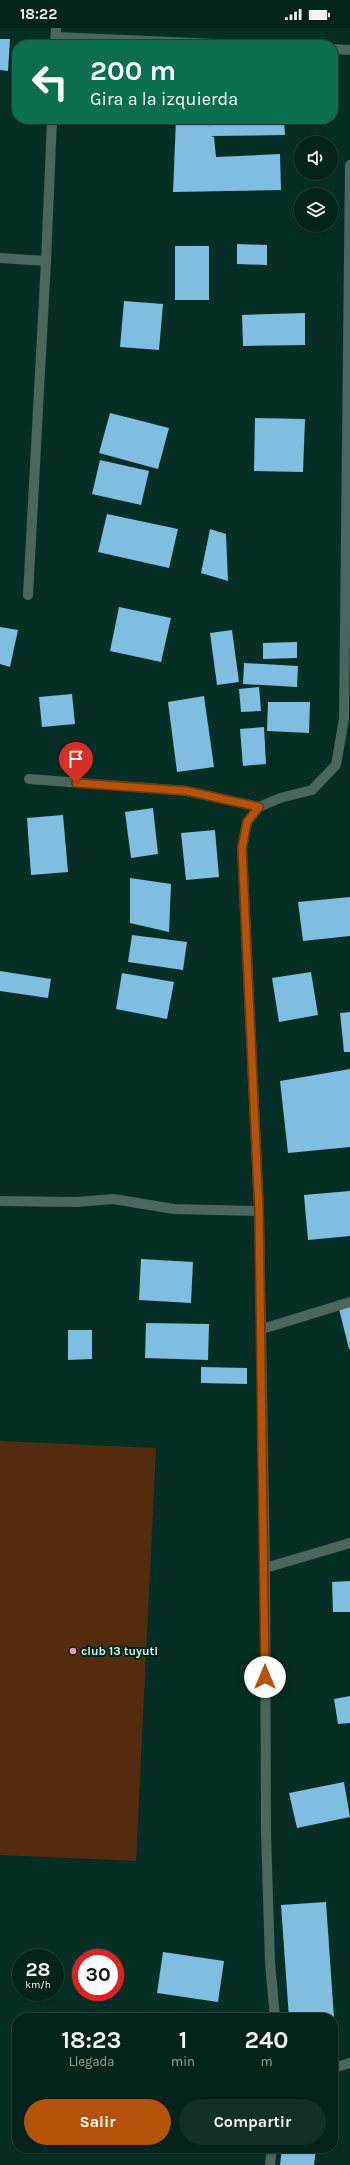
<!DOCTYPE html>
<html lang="es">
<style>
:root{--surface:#04231c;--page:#122f29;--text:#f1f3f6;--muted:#97a4a3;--line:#25403b;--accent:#b45309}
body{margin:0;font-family:Karla,sans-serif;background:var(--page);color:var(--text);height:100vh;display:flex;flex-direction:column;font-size:15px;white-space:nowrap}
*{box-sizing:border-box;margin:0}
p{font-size:13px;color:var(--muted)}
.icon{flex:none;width:22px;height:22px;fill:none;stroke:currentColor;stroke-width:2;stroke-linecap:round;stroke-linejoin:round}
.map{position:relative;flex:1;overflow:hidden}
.panel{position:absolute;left:12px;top:1985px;width:326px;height:140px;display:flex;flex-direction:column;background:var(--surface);border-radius:16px;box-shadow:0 1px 3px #0004,0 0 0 1px var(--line)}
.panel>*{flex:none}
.guide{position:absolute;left:12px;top:12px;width:326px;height:84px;border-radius:16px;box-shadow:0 1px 3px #0004,0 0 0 1px var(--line);background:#0b6e4f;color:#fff;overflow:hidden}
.buttons{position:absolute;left:294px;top:108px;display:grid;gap:8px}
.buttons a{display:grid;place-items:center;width:44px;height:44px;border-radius:50%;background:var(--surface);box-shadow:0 1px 3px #0004,0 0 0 1px var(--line);font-size:20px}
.speed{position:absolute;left:12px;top:1921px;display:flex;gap:8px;font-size:20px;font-weight:700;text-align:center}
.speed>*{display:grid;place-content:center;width:52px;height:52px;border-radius:50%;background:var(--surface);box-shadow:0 1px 3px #0004,0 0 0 1px var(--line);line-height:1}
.speed small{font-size:10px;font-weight:400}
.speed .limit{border:6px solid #d22;background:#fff;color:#111}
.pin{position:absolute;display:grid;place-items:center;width:34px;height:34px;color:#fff;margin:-41px -17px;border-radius:50% 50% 50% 0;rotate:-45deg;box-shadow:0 0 4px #0007}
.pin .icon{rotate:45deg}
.me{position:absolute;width:44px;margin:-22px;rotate:0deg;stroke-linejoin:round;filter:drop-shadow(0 0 3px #0008)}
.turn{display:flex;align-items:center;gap:14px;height:84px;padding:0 12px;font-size:18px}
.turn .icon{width:52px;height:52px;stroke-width:2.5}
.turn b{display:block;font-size:28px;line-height:34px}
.eta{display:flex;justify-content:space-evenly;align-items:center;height:68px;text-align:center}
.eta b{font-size:24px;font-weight:700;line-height:28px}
.cta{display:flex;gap:8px;margin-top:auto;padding:8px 12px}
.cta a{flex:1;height:46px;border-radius:24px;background:var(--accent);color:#fff;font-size:16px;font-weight:700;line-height:46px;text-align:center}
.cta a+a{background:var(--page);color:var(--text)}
.status{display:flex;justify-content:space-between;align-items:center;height:28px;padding:0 20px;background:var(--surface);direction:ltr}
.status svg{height:11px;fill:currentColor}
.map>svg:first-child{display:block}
</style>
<div class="status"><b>18:22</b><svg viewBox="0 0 49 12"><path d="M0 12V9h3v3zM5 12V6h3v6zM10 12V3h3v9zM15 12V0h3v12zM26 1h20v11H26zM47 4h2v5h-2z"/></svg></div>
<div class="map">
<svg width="350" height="2137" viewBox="0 0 350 2137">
<rect width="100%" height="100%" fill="#052f25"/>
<!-- green -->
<path fill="#542b0c" d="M0 1413 156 1420 136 1833 0 1827Z"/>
<!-- building -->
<g fill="#7fbee0">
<path d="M0 11H10L8 43 0 42Z"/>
<path d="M176 91H210V99L211 91H284L285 107 211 108 214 109 216 129 280 126 281 162 173 164Z"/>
<path d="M237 216 267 217V237L237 236Z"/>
<rect x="175" y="218" width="34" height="54"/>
<path d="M124 273 163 276 159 322 120 319Z"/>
<path d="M305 285V317L243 318 242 287Z"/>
<path d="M110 385 169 400 158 441 99 425Z"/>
<path d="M255 390 305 391 303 444 254 443Z"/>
<path d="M100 432 149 443 141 477 92 466Z"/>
<path d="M107 486 178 501 169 540 98 524Z"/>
<path d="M210 501 226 506 228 553 201 545Z"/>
<path d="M119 579 171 590 161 634 110 623Z"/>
<path d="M0 599 18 602 10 639 0 636Z"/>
<path d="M232 602 239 654 217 657 210 605Z"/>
<path d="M297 614V630L263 631V615Z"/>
<path d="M244 635 298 638 297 659 243 656Z"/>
<path d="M259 659 261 683 241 684 239 661Z"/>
<path d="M72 666 75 696 42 699 39 669Z"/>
<path d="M204 668 214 739 177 744 168 674Z"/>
<path d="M268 674H310L309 705 267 703Z"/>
<path d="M264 699 266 736 243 738 240 701Z"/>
<path d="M153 780 158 826 131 830 125 784Z"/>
<path d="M63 787 68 844 31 847 27 790Z"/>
<path d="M215 802 219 849 186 852 181 805Z"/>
<path d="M130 850 171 856 169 904 130 895Z"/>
<path d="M350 869V908L303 913 298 874Z"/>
<path d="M132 907 187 914 183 942 128 934Z"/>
<path d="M0 943 51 951 48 970 0 963Z"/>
<path d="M311 944 318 987 279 994 272 950Z"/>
<path d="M122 945 174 954 167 991 116 981Z"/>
<path d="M350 984V1024H344L340 985Z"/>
<path d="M350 1041V1119L288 1125 280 1053Z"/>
<path d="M350 1163V1208L308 1212 304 1167Z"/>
<path d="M141 1231 193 1234 191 1275 139 1272Z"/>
<path d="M350 1278V1321H349L339 1281Z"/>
<path d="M146 1295 209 1296 208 1332 145 1330Z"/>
<path d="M68 1302H92V1331L68 1332Z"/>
<path d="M201 1339 247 1340V1356L201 1355Z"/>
<path d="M350 1553V1584H333L332 1554Z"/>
<path d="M350 1668V1695L338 1696 334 1671Z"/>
<path d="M344 1754 350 1789 297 1800 289 1765Z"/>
<path d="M326 1874 334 1990H289L281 1877Z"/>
<path d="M163 1924 224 1933 218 1974 157 1965Z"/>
<path d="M282 2120H316L314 2137H280Z"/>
</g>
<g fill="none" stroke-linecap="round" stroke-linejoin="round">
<!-- service -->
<g stroke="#4a665d" stroke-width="10">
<path d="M29 751 187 763 259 779"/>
<path d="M0 1173 77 1174 113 1171 174 1181 259 1183"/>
</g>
<!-- minor -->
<g stroke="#4a665d" stroke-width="10">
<path d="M56 9 241 17"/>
<path d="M55 17 56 0"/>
<path d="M333 21 350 22"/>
<path d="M0 230 46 233"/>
<path d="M28 567 46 233 52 91"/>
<path d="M262 1301 350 1274"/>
<path d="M265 1540 350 1515"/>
<path d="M275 1990 270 1934 266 1805 265 1540 259 1183 242 820 247 794 259 779 280 770 312 762 336 737 344 691 350 137"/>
<path d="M333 2040 350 2035"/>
<path d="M270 2137 272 2120"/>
</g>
</g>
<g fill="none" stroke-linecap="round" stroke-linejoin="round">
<!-- route casing -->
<g stroke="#753606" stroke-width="10">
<path id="route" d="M76 755 187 763 259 779 247 794 242 820 259 1183 265 1649"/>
</g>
<!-- route -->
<use href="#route" stroke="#b45309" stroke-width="7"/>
</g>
<!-- markers -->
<circle fill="#fd8ebf" stroke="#00251c" stroke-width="1.5" cx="73" cy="1623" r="4"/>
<g text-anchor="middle" stroke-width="4" stroke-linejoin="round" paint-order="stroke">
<!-- poi labels -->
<g font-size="12" font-weight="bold" fill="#d0f4e8" stroke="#00251c" text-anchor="start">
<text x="81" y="1627">club 13 tuyuti</text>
</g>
</g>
</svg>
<div class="buttons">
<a><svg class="icon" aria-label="sound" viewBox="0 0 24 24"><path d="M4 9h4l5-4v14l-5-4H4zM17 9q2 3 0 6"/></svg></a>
<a><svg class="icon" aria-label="layers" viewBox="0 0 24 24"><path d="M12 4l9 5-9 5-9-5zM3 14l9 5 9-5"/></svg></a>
</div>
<div class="speed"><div>28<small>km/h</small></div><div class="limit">30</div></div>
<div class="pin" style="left:76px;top:755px;background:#d93025"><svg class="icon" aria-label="arrive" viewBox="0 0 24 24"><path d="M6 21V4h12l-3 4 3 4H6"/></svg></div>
<svg class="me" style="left:265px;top:1649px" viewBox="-20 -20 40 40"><circle r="19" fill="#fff"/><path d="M0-13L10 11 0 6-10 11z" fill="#b45309"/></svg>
<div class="guide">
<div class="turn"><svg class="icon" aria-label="left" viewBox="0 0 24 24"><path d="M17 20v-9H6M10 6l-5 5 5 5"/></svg><div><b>200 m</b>Gira a la izquierda</div></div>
</div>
<section class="panel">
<div class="eta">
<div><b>18:23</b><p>Llegada</p></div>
<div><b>1</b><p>min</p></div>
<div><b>240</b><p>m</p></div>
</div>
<div class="cta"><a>Salir</a><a>Compartir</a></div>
</section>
</div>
